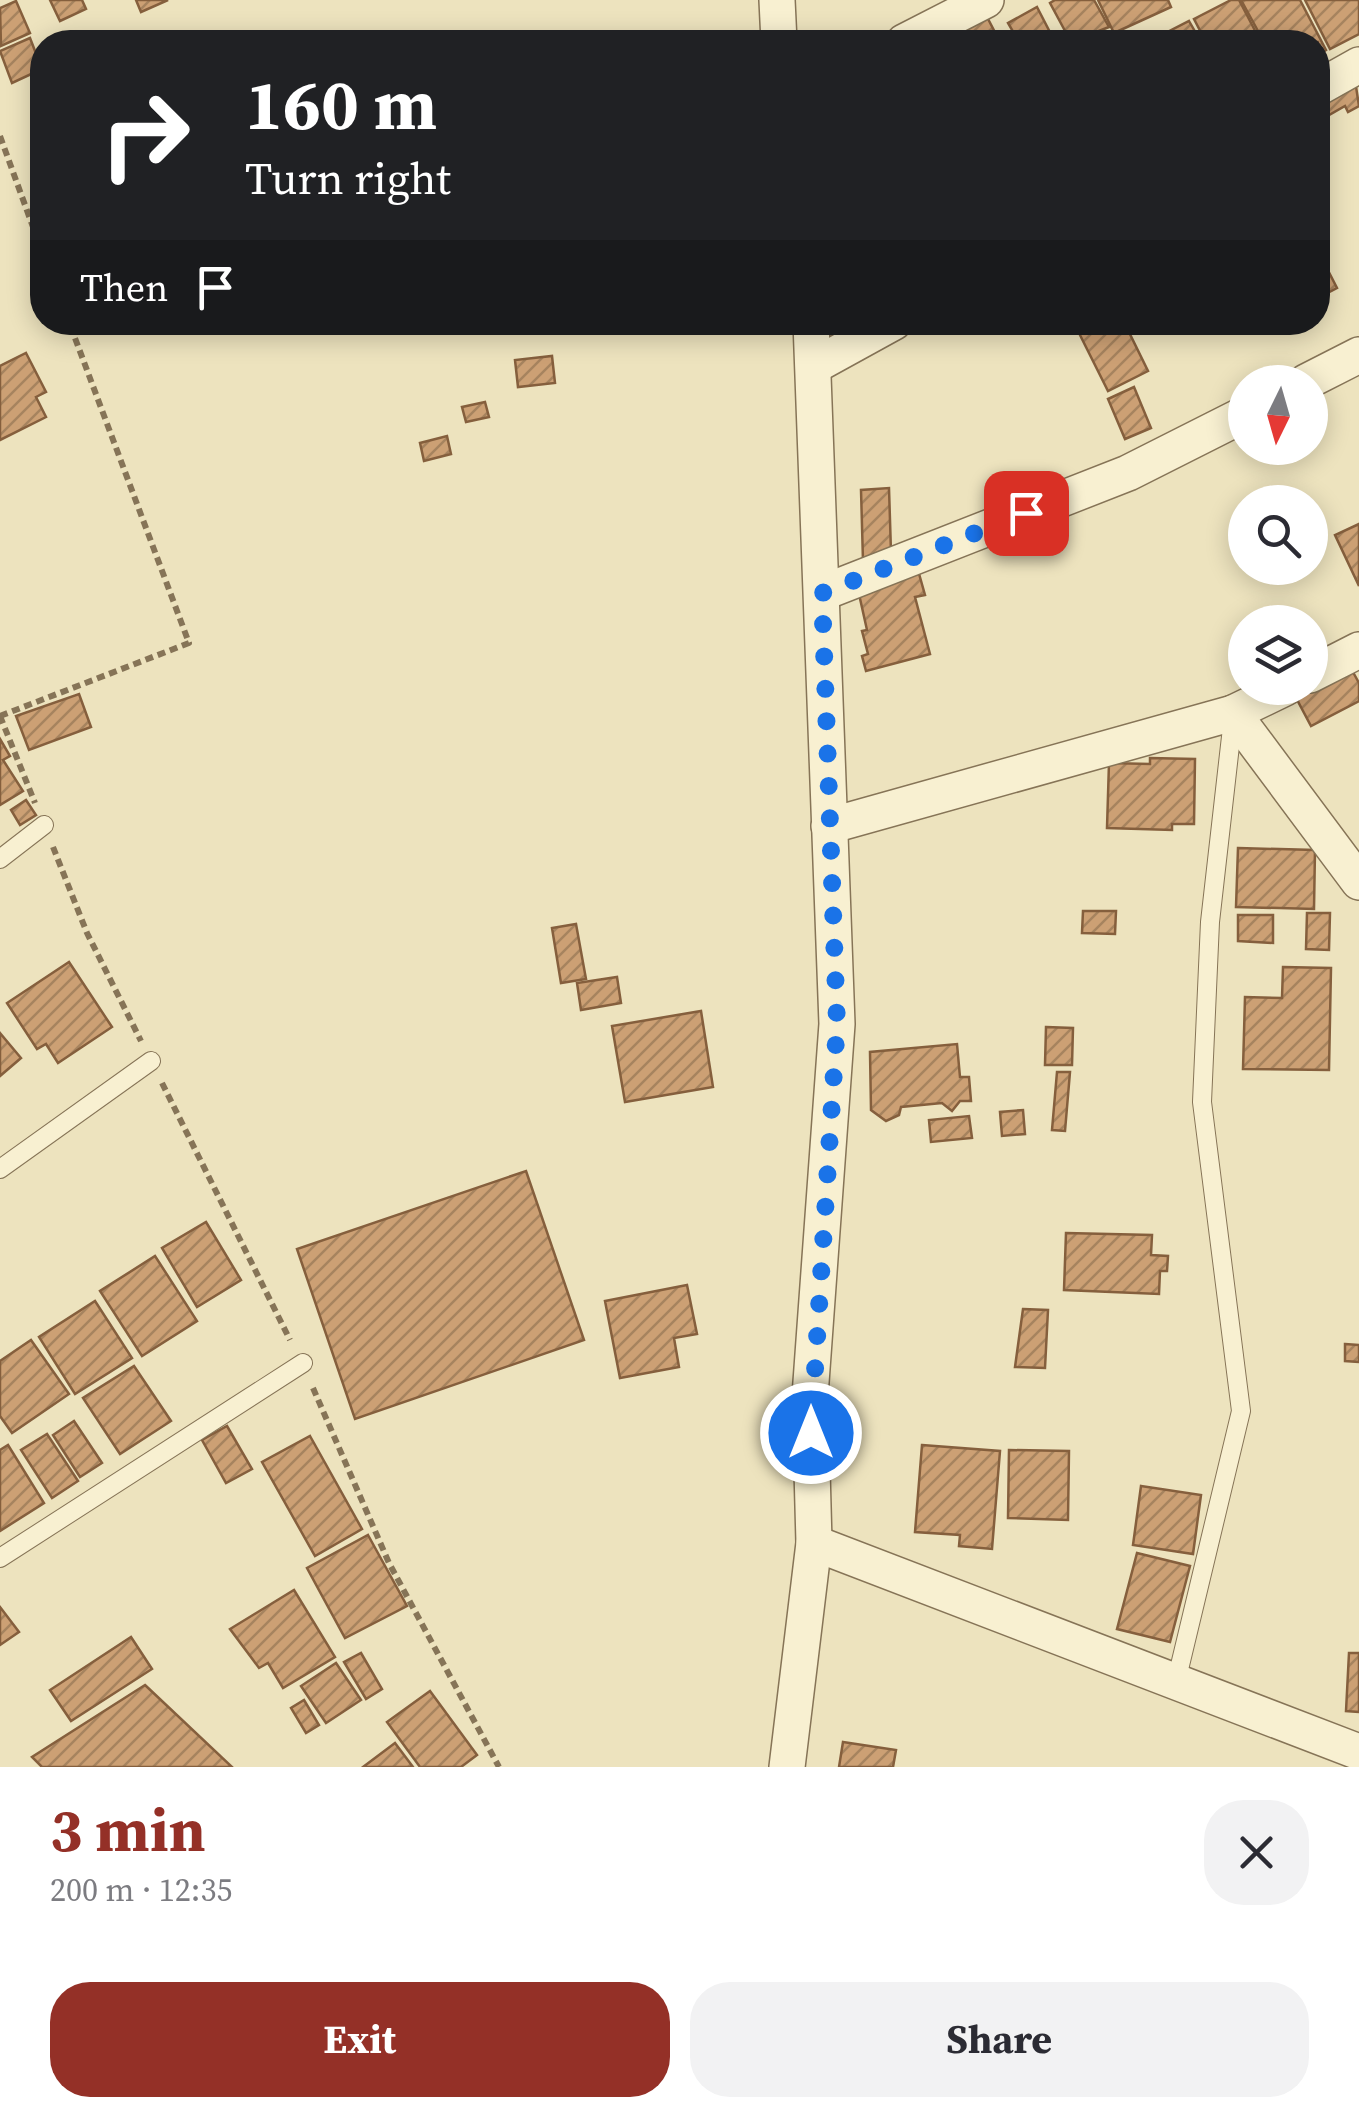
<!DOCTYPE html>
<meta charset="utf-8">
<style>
:root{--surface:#fff;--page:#f2f2f3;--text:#2b2b33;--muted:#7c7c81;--accent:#943027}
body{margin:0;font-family:"Source Serif 4",serif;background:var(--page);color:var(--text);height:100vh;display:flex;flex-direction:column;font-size:38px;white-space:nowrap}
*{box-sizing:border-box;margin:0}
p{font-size:32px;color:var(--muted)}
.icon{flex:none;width:55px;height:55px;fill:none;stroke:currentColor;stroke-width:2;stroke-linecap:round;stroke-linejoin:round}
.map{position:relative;height:1767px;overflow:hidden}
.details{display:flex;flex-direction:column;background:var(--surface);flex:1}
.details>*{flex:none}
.top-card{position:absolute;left:30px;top:30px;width:1300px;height:305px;border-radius:40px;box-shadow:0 5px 25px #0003;background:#202124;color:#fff;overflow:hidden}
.needle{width:65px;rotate:185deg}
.controls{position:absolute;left:1228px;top:365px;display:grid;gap:20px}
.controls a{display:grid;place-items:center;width:100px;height:100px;border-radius:50%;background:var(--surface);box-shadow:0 5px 25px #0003;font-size:50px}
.pin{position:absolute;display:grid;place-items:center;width:85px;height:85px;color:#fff;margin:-42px;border-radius:20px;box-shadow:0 5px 15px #0006}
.me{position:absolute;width:110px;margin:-55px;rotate:0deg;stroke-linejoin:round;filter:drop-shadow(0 0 8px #0008)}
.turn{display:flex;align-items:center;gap:35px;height:210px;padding:0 50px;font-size:45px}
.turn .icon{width:130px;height:130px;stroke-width:2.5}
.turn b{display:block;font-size:70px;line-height:85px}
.then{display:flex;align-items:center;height:95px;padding:0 50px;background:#0003;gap:20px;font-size:38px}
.round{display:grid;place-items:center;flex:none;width:105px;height:105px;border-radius:40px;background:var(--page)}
.head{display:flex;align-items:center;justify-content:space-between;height:170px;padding:0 50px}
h1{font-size:60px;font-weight:700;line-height:75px;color:var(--accent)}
.button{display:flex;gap:20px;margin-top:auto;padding:20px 50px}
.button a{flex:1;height:115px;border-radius:40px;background:var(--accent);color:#fff;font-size:40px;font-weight:700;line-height:115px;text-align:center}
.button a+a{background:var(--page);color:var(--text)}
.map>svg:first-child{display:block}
</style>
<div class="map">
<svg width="1359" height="1767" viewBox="0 0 1359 1767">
<defs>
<pattern id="building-hatch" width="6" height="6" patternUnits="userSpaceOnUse" patternTransform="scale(2.5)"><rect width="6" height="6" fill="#cca074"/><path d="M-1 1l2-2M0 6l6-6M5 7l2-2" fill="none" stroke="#a6835e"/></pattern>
</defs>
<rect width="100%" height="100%" fill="#ede3be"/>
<!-- building -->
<g fill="url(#building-hatch)" stroke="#855f3d" stroke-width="2.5">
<path d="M50 0H82L86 9 60 21Z"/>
<path d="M136 0H168L141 12Z"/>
<path d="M1055 0H1094L1109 27 1071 42 1050 3Z"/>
<path d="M1098 0H1168L1171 7 1114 33Z"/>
<path d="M1231 0H1239L1261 42H1206L1194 19Z"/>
<path d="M1241 0H1300L1326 50 1318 55V42H1264Z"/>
<path d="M1305 0H1359V34L1330 49Z"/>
<path d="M16 1 30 33 1 46 0 8Z"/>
<path d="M1037 7 1055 42H1019L1008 23Z"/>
<path d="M986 15 1000 42H946L943 37Z"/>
<path d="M1189 21 1201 42H1159L1156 38Z"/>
<path d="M30 38 42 69 12 83 0 51Z"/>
<path d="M1355 80 1359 106 1348 112 1345 106 1322 119 1318 101Z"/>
<path d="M1318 251 1337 288 1318 298Z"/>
<path d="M1089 322H1124L1148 371 1108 391 1077 329Z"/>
<path d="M26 353 46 392 36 397 46 417 0 440V366Z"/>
<path d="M552 356 555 383 518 387 515 360Z"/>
<path d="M1134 387 1151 428 1125 439 1108 399Z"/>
<path d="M485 402 489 417 466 422 462 407Z"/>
<path d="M447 436 451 454 424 461 420 443Z"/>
<path d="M889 488 891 552 863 561 861 490Z"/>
<path d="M1359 524V586L1335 535Z"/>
<path d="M916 563 925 595 915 597 930 654 866 671 862 656 868 654 862 631 867 630 857 585Z"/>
<path d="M1348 663 1359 683V701L1311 726 1293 692Z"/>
<path d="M79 694 91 727 29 750 16 716Z"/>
<path d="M0 739 10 756 3 760 23 791 0 805Z"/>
<path d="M1150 758 1195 759 1194 824H1172V830L1107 828 1109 763 1150 764Z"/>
<path d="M26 800 36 815 20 825 11 810Z"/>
<path d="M1238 848 1315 850 1314 909 1236 907Z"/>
<path d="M1083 911H1116L1115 934 1082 933Z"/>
<path d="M1307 913H1330L1329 950 1306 949Z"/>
<path d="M1238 915H1273V943L1238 941Z"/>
<path d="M576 924 586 979 561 983 552 928Z"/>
<path d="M69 962 112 1027 58 1063 46 1044 37 1049 7 1003Z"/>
<path d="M1283 967 1331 968 1329 1070 1243 1069 1245 997 1282 998Z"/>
<path d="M617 977 621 1003 581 1010 577 983Z"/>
<path d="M701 1011 713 1087 625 1102 612 1026Z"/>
<path d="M1046 1027 1073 1028 1072 1065H1045Z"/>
<path d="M0 1033 21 1058 0 1076Z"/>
<path d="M957 1044 960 1077H969L971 1101H960L952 1111 942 1103 901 1107 899 1115 886 1121 871 1110 870 1052Z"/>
<path d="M1057 1072H1070L1065 1131 1052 1130Z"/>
<path d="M1023 1110 1025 1134 1002 1136 1000 1112Z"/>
<path d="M969 1116 972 1138 931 1142 929 1120Z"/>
<path d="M526 1171 584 1340 355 1419 297 1249Z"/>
<path d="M206 1222 241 1280 197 1307 162 1248Z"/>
<path d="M1066 1233 1152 1235 1151 1255 1168 1256 1167 1271H1160L1159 1294 1064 1290Z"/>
<path d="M155 1256 197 1321 142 1356 100 1291Z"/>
<path d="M687 1285 697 1334 674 1338 679 1367 620 1378 605 1301Z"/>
<path d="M95 1301 132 1358 75 1394 39 1337Z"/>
<path d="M1023 1309 1048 1310 1045 1368 1015 1367Z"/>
<path d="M31 1340 69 1394 12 1433 0 1416V1361Z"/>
<path d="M1345 1344 1359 1345V1362L1345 1361Z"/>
<path d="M134 1366 171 1421 120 1454 83 1398Z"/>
<path d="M74 1421 102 1463 80 1477 53 1435Z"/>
<path d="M227 1426 252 1469 226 1483 202 1440Z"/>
<path d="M47 1434 78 1481 52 1498 21 1450Z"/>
<path d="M310 1436 362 1529 315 1556 262 1462Z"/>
<path d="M8 1445 44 1503 0 1531V1450Z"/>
<path d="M922 1445 1000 1451 992 1549 959 1546 960 1535 915 1532Z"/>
<path d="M1009 1450 1069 1451 1068 1520 1008 1518Z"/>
<path d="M1141 1486 1201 1495 1193 1554 1133 1545Z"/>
<path d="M368 1535 407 1606 345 1638 307 1568Z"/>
<path d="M1137 1553 1190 1566 1170 1642 1117 1629Z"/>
<path d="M294 1590 335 1657 283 1688 268 1663 259 1668 230 1629Z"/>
<path d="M0 1607 19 1632 0 1645Z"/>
<path d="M131 1637 152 1669 71 1721 50 1690Z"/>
<path d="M361 1653 382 1689 366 1699 344 1662Z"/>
<path d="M1349 1653H1359V1712L1346 1711Z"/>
<path d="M336 1663 361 1700 326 1723 301 1686Z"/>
<path d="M145 1685 232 1767H42L32 1757Z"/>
<path d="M430 1691 477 1755 461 1767H420L387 1722Z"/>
<path d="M304 1700 319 1725 306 1733 291 1708Z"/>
<path d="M843 1742 896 1750 893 1767H839Z"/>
<path d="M395 1743 413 1767H363Z"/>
</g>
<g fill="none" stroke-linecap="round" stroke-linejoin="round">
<!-- lane casing -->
<g stroke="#867457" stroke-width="20">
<g id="lane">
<path d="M0 859 44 825"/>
<path d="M0 1169 151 1061"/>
<path d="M0 1558 303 1363"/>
<path d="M1176 1682 1241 1411 1202 1102 1210 922 1233 719"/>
</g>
</g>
<!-- street casing -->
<g stroke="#867457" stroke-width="38">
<g id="street">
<path d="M777 0 779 42"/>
<path d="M904 42 986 0"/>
<path d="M1318 88 1359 65"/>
<path d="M814 366 894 322"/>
<path d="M1306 382 1359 355"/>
<path d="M822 593 1128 473 1245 414"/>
<path d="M1310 675 1359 650"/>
<path d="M1233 713 1285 688"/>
<path d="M829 826 1233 713 1359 882"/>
<path d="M814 1543 1359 1752"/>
<path d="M787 1767 814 1543 810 1396 837 1024 811 322"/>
</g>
</g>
<!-- path -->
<g stroke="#867457" stroke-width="6" stroke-dasharray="8 5" stroke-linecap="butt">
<path d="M0 136 42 252"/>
<path d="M0 716 35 803"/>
<path d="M0 716 189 643 69 322"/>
<path d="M53 847 87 933 141 1041"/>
<path d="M162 1083 290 1340"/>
<path d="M313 1388 389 1563 499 1767"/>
</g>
<!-- lane -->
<use href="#lane" stroke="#f8f0d1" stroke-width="18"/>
<!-- street -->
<use href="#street" stroke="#f8f0d1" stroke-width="35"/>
</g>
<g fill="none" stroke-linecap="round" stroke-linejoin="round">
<!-- route -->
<path stroke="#1a73e8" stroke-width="18" stroke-dasharray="0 32.4" d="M811 1433 837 1024 822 593 1026 513"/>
</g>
</svg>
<div class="controls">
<a><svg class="needle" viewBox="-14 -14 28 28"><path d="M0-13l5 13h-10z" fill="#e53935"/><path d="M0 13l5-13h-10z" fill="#7c7c81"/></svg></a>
<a><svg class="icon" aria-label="search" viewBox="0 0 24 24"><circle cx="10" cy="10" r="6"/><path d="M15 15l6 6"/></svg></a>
<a><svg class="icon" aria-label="layers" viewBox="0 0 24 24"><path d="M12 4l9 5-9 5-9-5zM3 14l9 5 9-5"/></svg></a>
</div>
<div class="pin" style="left:1026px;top:513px;background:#d93025"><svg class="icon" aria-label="arrive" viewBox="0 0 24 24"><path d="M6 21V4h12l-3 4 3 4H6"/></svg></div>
<svg class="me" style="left:811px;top:1433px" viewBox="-20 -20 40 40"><circle r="17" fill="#1a73e8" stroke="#fff" stroke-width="3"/><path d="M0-11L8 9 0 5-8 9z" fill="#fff"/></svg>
<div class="top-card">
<div class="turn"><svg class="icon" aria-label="right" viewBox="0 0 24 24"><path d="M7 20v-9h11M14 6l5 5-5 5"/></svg><div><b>160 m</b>Turn right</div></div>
<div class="then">Then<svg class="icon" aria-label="arrive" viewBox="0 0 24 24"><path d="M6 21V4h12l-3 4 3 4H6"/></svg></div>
</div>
</div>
<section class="details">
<div class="head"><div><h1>3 min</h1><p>200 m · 12:35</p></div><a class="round"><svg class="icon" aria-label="close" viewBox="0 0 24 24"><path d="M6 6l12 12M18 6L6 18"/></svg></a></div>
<div class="button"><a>Exit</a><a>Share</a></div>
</section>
